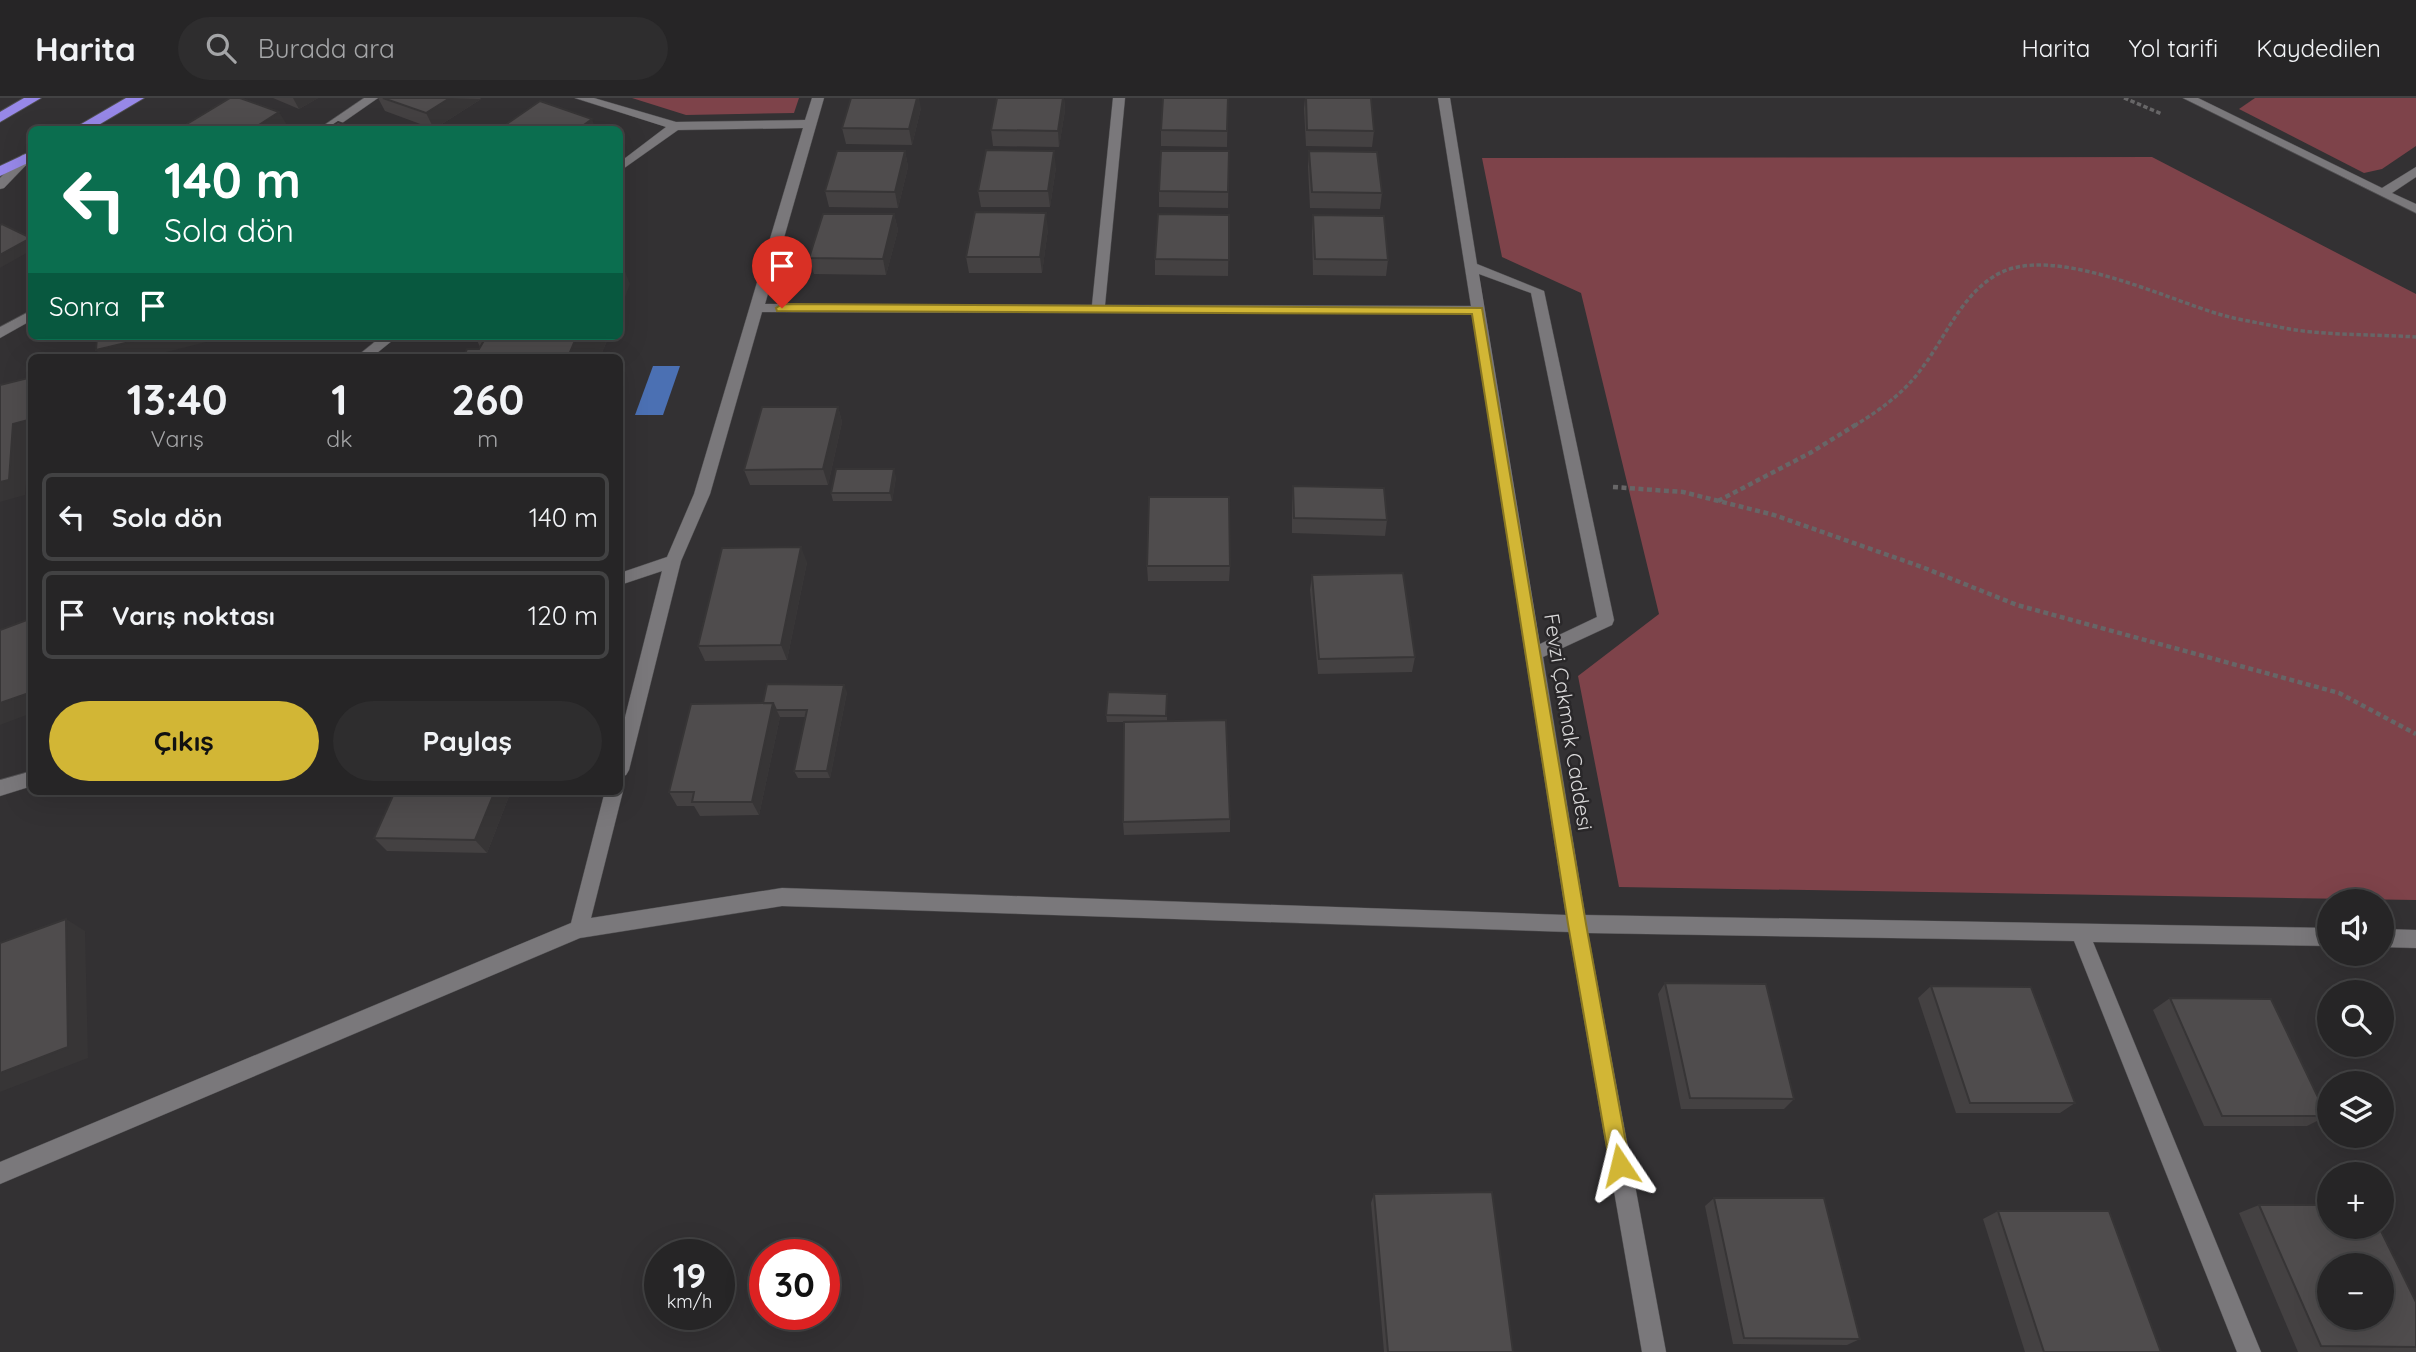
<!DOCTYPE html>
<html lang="tr">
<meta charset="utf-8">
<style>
:root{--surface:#262526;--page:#2e2d2e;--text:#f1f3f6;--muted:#a4a5a7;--line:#424243;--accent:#d2b635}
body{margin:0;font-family:Quicksand,sans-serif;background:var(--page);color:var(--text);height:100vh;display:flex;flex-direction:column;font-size:26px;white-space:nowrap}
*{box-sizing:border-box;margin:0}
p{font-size:23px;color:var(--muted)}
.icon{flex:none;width:38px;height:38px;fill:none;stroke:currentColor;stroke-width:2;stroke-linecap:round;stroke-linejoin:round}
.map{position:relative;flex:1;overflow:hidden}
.drawer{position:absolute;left:28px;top:256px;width:595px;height:441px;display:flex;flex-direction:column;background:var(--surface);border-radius:10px;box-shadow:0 7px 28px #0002,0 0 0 2px var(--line)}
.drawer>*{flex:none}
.guide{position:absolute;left:28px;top:28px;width:595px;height:214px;border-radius:10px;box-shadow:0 7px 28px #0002,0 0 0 2px var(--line);background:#0b6e4f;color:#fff;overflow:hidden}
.tools{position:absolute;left:2317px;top:791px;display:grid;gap:14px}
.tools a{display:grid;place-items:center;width:77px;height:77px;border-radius:50%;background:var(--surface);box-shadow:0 7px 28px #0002,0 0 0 2px var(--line);font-size:35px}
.speed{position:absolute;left:644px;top:1141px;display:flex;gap:14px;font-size:35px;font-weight:700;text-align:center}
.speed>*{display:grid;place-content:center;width:91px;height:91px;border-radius:50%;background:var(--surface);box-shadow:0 7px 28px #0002,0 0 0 2px var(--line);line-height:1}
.speed small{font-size:18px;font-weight:400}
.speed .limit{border:10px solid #d22;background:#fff;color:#111}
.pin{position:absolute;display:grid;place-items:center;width:60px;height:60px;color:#fff;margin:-72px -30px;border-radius:50% 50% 50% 0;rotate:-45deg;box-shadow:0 0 7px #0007}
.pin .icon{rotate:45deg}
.me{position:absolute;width:77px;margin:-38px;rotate:350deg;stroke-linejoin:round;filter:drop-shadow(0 0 5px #0008)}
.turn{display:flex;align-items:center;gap:24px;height:147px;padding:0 21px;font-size:32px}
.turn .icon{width:91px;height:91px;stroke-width:2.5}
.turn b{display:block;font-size:49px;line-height:60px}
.then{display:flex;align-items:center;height:66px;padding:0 21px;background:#0003;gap:14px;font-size:26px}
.eta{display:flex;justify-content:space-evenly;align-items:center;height:119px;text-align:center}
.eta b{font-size:42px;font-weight:700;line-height:49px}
.primary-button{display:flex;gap:14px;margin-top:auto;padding:14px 21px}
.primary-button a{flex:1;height:80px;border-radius:42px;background:var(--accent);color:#111;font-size:28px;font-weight:700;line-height:80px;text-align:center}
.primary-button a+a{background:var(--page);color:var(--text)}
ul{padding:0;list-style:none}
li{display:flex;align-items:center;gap:21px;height:88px;margin:0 14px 10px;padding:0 7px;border:4px solid var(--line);border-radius:10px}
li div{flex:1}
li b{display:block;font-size:26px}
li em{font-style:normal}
header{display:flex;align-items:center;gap:42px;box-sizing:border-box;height:98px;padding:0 35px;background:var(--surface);border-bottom:2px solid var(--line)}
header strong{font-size:33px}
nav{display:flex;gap:38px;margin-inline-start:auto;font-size:24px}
.search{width:490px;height:63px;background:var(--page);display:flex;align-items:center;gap:18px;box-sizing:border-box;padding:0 24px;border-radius:38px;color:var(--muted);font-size:26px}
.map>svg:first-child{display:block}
</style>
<header>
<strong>Harita</strong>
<div class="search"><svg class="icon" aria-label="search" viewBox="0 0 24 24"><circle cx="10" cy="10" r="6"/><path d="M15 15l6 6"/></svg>Burada ara</div>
<nav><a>Harita</a><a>Yol tarifi</a><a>Kaydedilen</a></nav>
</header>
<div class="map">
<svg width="2416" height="1254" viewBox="0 0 2416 1254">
<rect width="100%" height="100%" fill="#333133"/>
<!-- green -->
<g fill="#7e434a">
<path d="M632 0H799L794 15 686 17Z"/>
<path d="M2255 0H2416V48L2382 71 2364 75 2239 11Z"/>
<path d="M2152 59 2416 196V802L1619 789 1578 578 1659 516 1581 195 1502 159 1482 60Z"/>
</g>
<!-- water -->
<path fill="#4b70b3" d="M653 268H680L663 317H635Z"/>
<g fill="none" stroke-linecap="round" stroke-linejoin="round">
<!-- minor casing -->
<g stroke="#4f4e50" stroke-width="1">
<g id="minor">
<path d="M364 0H378L332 32H317Z"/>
<path d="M575 0H594L676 24 805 22 812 0H824L765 206 1092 207 1113 0H1125L1105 207 1471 208 1438 0H1450L1477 166 1544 193 1614 522 1612 527 1543 559 1585 817 2329 830V848L2093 844 2261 1254H2237L2074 843 1588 835 1666 1254H1642L1569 834 782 808 580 840 0 1086V1064L571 825 605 693H620V687L623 693 591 820 782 790 1566 817 1472 216 762 214 710 396 681 463 629 672 626 677 620 679V639L662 473 620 487V475L667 459 694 396 803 30 678 32 620 73V64L666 29ZM1479 176 1531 195 1597 519 1540 546Z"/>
<path d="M2183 0H2198L2382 90 2416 69V79L2392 95 2416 106V115Z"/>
<path d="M26 56 30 57V63L4 90 0 91V80L22 57Z"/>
<path d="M32 212V222L0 240V229Z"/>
<path d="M382 238H398L372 259H356Z"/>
<path d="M32 673V688L0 698V682Z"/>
<path d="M2382 831 2416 832V850L2382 849Z"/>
</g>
</g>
<!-- highway casing -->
<g stroke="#4f4e50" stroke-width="2">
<g id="highway">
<path d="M24 0H41L0 24V14Z"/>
<path d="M126 0H144L90 32H71Z"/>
<path d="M32 53V63L0 78V68Z"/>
</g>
</g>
<!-- path-far1 -->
<g stroke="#676667" stroke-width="3.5" stroke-dasharray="4.5 2.5" stroke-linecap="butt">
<path d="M2124 0 2162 16"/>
<path d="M1854 328C1880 312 1904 295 1922 270 1945 240 1960 200 1993 179 2047 142 2165 201 2222 217 2240 222 2260 225 2279 229 2321 238 2372 236 2416 239"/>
</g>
<!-- path -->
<g stroke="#676667" stroke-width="4.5" stroke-dasharray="5 3.5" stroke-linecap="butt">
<path d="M1613 389 1683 394 1774 417 1922 469 2017 507 2339 595 2416 636"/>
<path d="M1718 403 1810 355 1857 326"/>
</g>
<!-- minor -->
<use href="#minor" fill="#7a787b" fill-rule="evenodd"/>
<!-- highway -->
<use href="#highway" fill="#9788e8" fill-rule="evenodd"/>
</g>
<!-- wall -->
<g fill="#444142">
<path d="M273 0H318L299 11Z"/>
<path d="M378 0H480L481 1 434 31 385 13Z"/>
<path d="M997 0H1064L1065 12 1059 49 993 48 991 32Z"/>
<path d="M1228 0 1227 49 1161 48V32Z"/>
<path d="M1305 0H1371L1374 33 1372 49 1306 48 1304 11Z"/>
<path d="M921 10 912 47 846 46 842 30Z"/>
<path d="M905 53 908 69 898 110 829 109 825 93Z"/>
<path d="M1229 53 1228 110 1159 109V93Z"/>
<path d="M1309 53 1382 95 1380 111 1310 110 1308 69Z"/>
<path d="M1056 69 1050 109H981L978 93Z"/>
<path d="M894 116 898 132 886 177 814 176 809 160Z"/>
<path d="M1229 117 1228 178 1155 177V161Z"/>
<path d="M1313 117 1388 162 1386 178 1313 177 1312 133Z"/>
<path d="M1048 131 1042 175H969L966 159Z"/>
<path d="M475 238H609L600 259 479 251 480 249Z"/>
<path d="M838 309 842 324 828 387H750L744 372Z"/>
<path d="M896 379 892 403H833L831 395Z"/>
<path d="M1293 388 1387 422 1385 438 1292 435V404Z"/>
<path d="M807 464 787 562 705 563 698 548Z"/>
<path d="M1147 468H1230L1229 483H1148Z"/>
<path d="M1312 477 1415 559 1412 574 1318 576 1310 492Z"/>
<path d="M847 594 830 680H798L794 673 806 619H780L759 717 700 718 694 708H677L669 694 763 605Z"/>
<path d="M1167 596V623L1230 721V734L1124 737 1123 724 1124 624H1107L1106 617Z"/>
<path d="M395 693H511L487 755 387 753 374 740Z"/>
<path d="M1665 885 1794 1001 1784 1011H1681L1658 896Z"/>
<path d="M1931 888 2075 1005 2060 1015H1956L1918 900Z"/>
<path d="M2170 900 2327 1018 2307 1028H2204L2153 912Z"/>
<path d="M1374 1096 1513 1254H1384L1371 1105Z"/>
<path d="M1714 1100 1860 1241 1847 1247 1733 1246 1705 1108Z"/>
<path d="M2259 1107 2416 1204V1254H2298L2239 1115Z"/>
<path d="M1998 1113 2161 1254H2025L1983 1121Z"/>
</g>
<!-- shaded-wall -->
<g fill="#373536">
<path d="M293 0H318L299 11Z"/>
<path d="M450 0 481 1 434 31 426 15Z"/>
<path d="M917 0H919L921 10 912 47 909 31Z"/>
<path d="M1063 0H1064L1065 12 1059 49 1058 33Z"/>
<path d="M279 14 289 30 286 32H251Z"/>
<path d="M592 21 596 32H577Z"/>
<path d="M905 53 908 69 898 110 895 94Z"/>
<path d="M1054 53 1056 69 1050 109 1048 93Z"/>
<path d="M1046 115 1048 131 1042 175 1040 159Z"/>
<path d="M894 116 898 132 886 177 883 161Z"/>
<path d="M31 140 32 152 0 170V157Z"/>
<path d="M620 161 630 186 620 212Z"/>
<path d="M155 238H230L147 259H102L96 252Z"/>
<path d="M577 238H609L600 259H568Z"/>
<path d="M838 309 842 324 828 387 823 371Z"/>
<path d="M32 321V341L29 342 25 397 0 404V384L13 326Z"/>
<path d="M894 371 896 379 892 403 890 395Z"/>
<path d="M801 449 807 464 787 562 781 547Z"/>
<path d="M844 587 847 594 830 680 827 673Z"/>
<path d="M32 594V615L0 627V605Z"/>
<path d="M773 605 780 619 759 717 752 704Z"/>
<path d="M495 693H511L487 755 475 742Z"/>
<path d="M66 821 85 833 88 960 0 994V975Z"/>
</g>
<!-- building -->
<g fill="#4f4c4d" stroke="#373536" stroke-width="2" fill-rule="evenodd">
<path d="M230 0H240L279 14 251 32H177Z"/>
<path d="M383 0H450L426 15Z"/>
<path d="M851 0H917L909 31 842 30Z"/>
<path d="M997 0H1063L1058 33 991 32Z"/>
<path d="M1163 0H1228L1227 33 1161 32Z"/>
<path d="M1306 0H1371L1374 33 1307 32Z"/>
<path d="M540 3 592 21 577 32H498Z"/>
<path d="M338 24 360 32H326Z"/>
<path d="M986 52 1054 53 1048 93H978Z"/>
<path d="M837 53H905L895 94 825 93Z"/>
<path d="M1161 53H1229L1228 94 1159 93Z"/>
<path d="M1309 53 1377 54 1382 95 1312 94Z"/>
<path d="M975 114 1046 115 1040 159H966Z"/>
<path d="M823 116H894L883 161 809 160Z"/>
<path d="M1158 116 1229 117V162L1155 161Z"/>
<path d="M1313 117 1384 118 1388 162 1315 161Z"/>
<path d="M2 126 31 140 0 157V127Z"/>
<path d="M97 238H155L96 252Z"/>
<path d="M475 238H577L568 259H463L467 251H479L486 239H474Z"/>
<path d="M309 255 311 259H297Z"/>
<path d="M32 279V321L13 326 9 382 0 384V287Z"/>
<path d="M762 309H838L823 371 744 372Z"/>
<path d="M836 371H894L890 395H831Z"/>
<path d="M1293 388 1384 390 1387 422 1294 420Z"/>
<path d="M1149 399H1229L1230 468H1147Z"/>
<path d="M801 449 781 547 698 548 722 450Z"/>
<path d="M1403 475 1415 559 1319 561 1312 477Z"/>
<path d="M32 520V594L0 605V532Z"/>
<path d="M767 586 844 587 827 673H794L807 612H776L773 605H763Z"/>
<path d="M1108 594 1167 596 1166 618 1106 617Z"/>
<path d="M773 605 752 704H692L694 694H669L691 606Z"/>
<path d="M1226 622 1230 721 1123 724 1124 624Z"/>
<path d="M395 693H495L475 742 374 740Z"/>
<path d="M66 821 68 949 0 975V845Z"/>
<path d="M1665 885 1766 886 1794 1001 1690 1000Z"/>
<path d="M1931 888 2031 889 2075 1005H1970Z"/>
<path d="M2170 900 2271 901 2327 1018H2222Z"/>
<path d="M1492 1094 1513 1254H1388L1374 1096Z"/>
<path d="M1714 1100H1824L1860 1241 1744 1240Z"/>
<path d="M2259 1107H2329V1129H2379L2416 1204V1249L2321 1248ZM2329 1167H2382V1220H2329Z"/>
<path d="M1998 1113H2109L2161 1254H2044Z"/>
</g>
<!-- route -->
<path fill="#d2b635" stroke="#887622" stroke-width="2" d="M782 206 1482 210 1586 826 1630 1067 1627 1074 1620 1076 1613 1074 1610 1067 1568 826 1472 216 777 213 776 210Z"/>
<g text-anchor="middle" stroke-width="5" stroke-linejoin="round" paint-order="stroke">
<!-- street labels -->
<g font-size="21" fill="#d8d7d8" stroke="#292729">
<text transform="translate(1568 624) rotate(81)" y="7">Fevzi Çakmak Caddesi</text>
</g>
</g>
</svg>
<div class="tools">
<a><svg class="icon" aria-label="sound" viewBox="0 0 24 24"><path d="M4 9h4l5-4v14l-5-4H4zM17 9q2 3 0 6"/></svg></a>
<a><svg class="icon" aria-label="search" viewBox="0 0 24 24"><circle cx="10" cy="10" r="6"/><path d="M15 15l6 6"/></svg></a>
<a><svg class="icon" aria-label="layers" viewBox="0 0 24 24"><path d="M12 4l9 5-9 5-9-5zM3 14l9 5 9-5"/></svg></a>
<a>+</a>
<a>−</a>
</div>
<div class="speed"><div>19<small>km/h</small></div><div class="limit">30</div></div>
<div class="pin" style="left:782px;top:210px;background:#d93025"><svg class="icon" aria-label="arrive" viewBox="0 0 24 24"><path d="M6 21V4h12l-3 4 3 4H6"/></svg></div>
<svg class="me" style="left:1620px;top:1067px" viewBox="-20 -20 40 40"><path d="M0-17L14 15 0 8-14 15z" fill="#d2b635" stroke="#fff" stroke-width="4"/></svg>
<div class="guide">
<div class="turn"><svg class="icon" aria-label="left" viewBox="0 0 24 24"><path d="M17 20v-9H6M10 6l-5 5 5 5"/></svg><div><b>140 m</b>Sola dön</div></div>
<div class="then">Sonra<svg class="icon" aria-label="arrive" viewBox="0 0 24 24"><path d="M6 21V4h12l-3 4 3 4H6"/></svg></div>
</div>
<section class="drawer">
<div class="eta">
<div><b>13:40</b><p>Varış</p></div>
<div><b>1</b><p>dk</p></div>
<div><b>260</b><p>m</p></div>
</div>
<ul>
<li><svg class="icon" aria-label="left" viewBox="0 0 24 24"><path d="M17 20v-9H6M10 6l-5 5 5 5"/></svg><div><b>Sola dön</b></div><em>140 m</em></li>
<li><svg class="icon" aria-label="arrive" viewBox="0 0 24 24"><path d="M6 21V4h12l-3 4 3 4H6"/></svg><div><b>Varış noktası</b></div><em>120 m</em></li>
</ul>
<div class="primary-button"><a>Çıkış</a><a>Paylaş</a></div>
</section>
</div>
